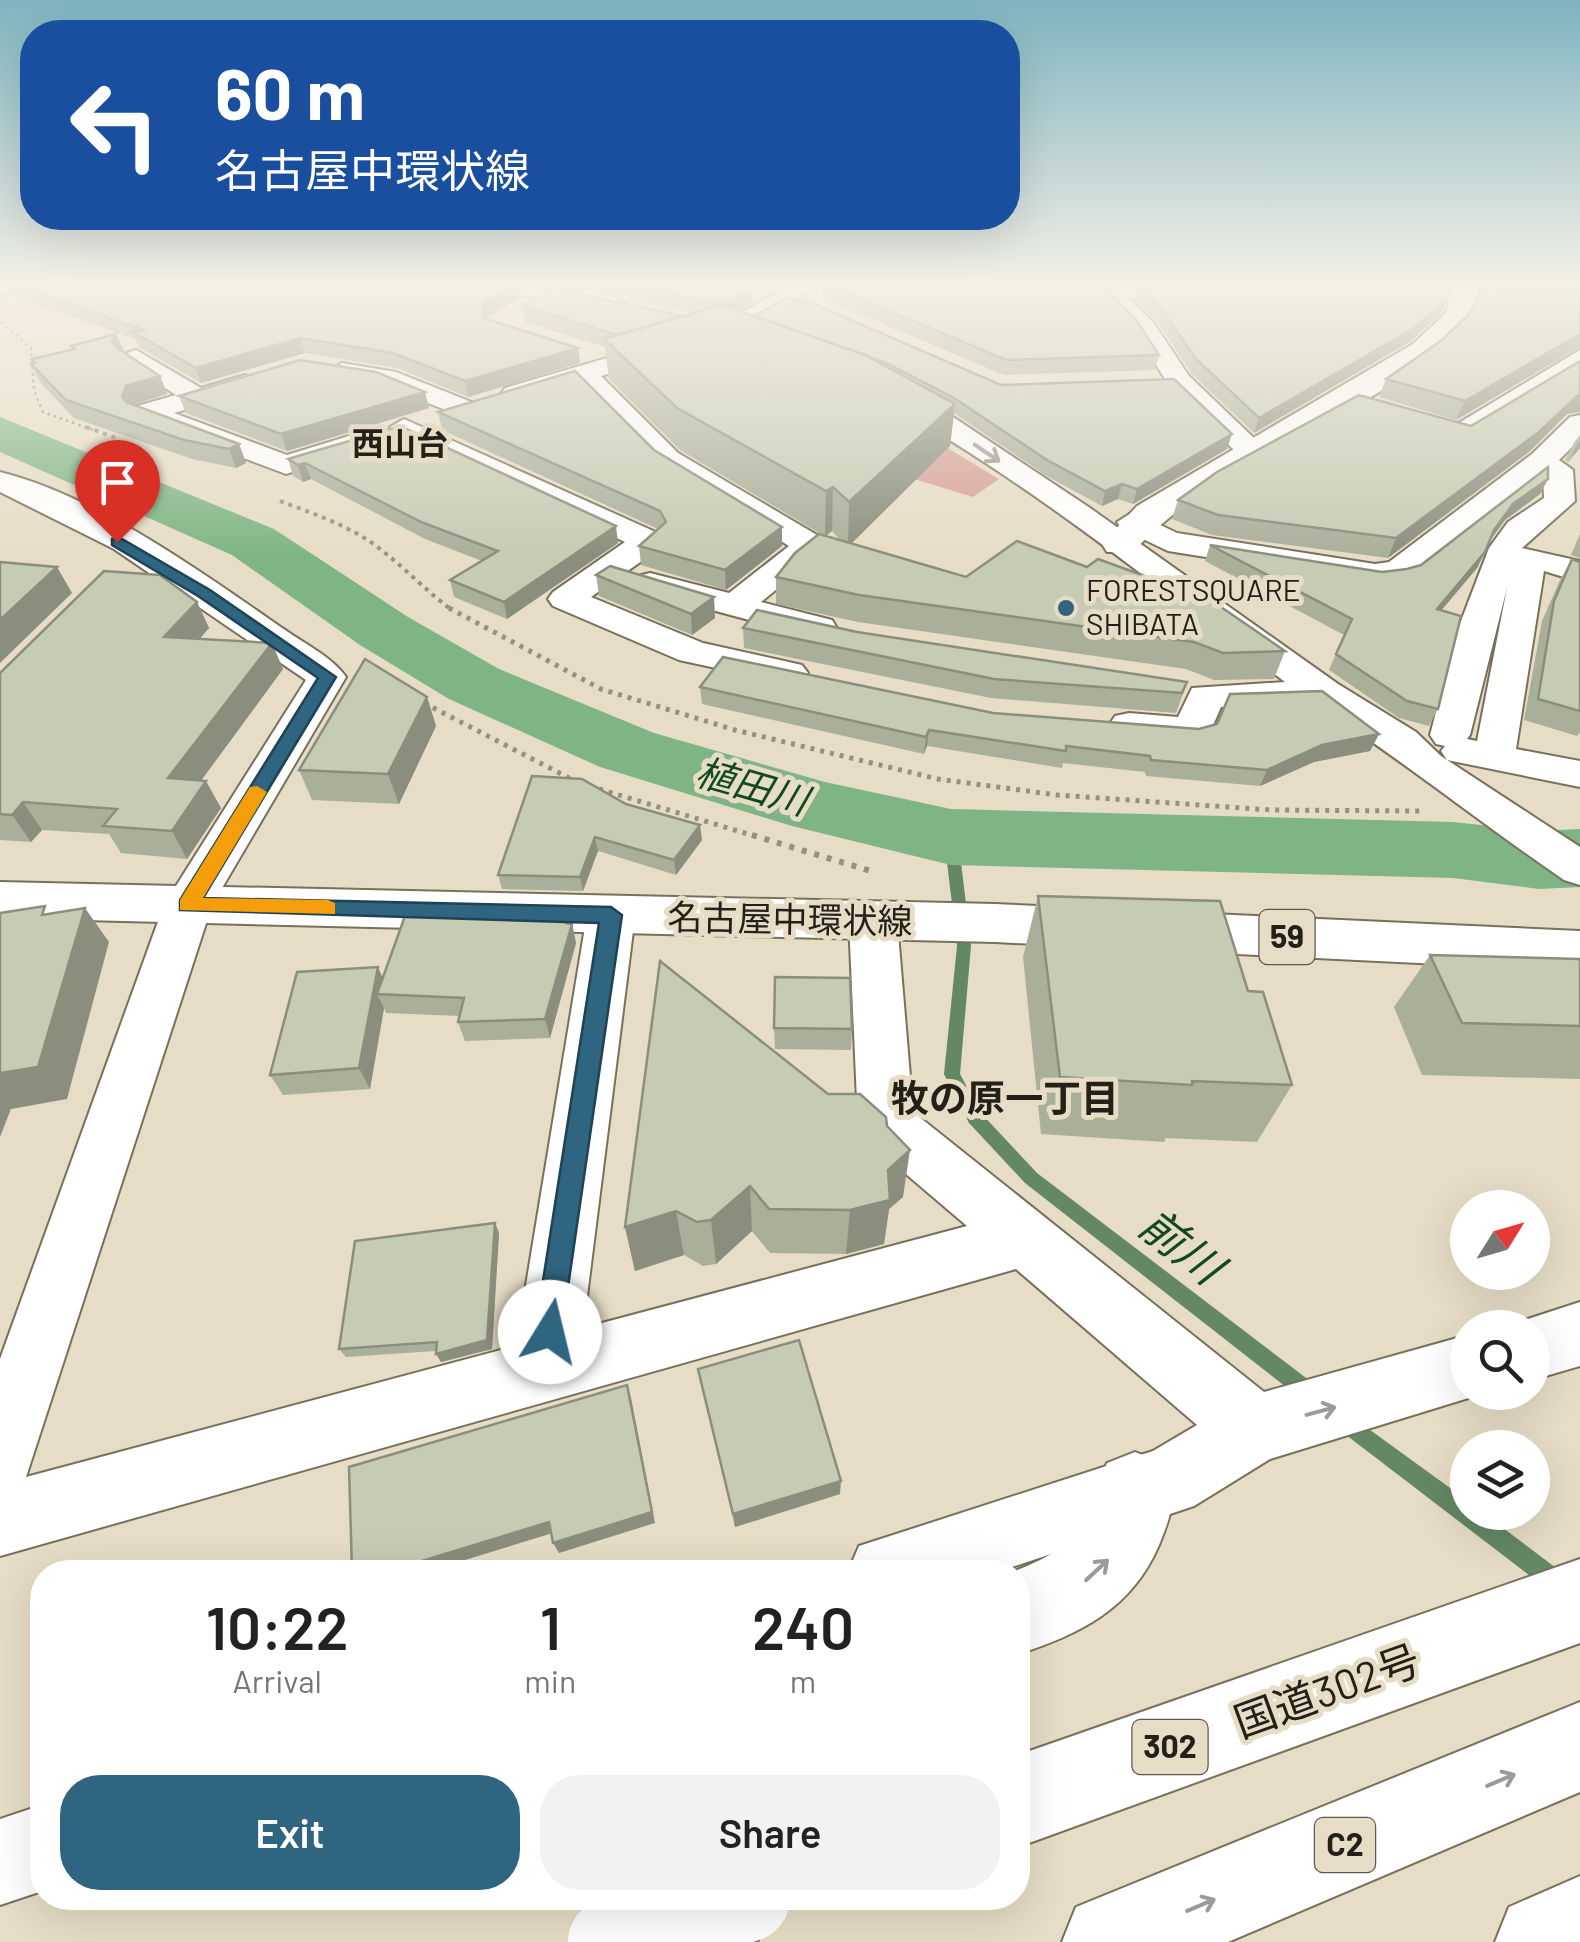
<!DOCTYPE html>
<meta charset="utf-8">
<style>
:root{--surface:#fff;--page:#f2f2f2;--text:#222;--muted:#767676;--accent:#306581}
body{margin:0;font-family:Barlow,"Noto Sans JP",sans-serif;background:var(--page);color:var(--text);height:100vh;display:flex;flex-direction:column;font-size:38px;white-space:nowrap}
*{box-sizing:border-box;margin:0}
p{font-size:32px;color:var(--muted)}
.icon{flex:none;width:55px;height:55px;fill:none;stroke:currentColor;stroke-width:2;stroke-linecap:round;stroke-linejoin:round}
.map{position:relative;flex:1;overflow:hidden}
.drawer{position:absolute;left:30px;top:1560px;width:1000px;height:350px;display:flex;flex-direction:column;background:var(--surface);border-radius:40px;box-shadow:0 10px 40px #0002}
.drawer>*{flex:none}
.guide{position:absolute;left:20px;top:20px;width:1000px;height:210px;border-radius:40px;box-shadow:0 10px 40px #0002;background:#1a4fa0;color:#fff;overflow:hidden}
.needle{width:65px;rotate:53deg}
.fabs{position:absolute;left:1450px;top:1190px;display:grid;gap:20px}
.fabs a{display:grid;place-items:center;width:100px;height:100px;border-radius:50%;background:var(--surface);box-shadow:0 10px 40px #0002;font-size:50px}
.pin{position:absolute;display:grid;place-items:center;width:85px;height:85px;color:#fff;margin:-102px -42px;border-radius:50% 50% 50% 0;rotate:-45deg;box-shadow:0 0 10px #0007}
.pin .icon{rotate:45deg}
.me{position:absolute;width:110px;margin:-55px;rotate:9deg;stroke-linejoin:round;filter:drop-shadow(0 0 8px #0008)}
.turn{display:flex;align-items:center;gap:35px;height:210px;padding:0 30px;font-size:45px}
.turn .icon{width:130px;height:130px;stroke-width:2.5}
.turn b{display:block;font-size:70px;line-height:85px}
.eta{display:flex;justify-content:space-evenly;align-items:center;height:170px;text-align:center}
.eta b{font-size:60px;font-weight:600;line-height:70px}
.cta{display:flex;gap:20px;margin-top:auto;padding:20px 30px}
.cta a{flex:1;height:115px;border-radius:40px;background:var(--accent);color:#fff;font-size:40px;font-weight:600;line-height:115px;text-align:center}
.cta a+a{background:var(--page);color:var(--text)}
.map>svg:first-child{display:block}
</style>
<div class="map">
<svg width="1580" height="1942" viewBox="0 0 1580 1942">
<rect width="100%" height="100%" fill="#e7ddc6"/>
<!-- green -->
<path fill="#d8a096" d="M944 446 999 479 973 497 904 476Z"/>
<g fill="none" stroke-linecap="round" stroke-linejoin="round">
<!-- stream -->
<g fill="#648864" fill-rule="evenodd">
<path d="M951 833 958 837 971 946 960 1074 981 1113 1037 1173 1318 1387 1321 1394 1318 1401 1311 1404 1304 1401 1025 1183 969 1123 944 1074 957 946 944 837Z"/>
<path d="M1344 1411 1468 1501V1512H1482L1580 1586V1611L1572 1608 1337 1428 1334 1421 1337 1414Z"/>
</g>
<!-- river -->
<path fill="#7fb584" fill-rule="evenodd" d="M0 417 274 529 408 617 499 669 654 733 825 782 951 809 1453 822 1539 831 1580 829V887L1539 889 1453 878 951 865 792 826 600 767 449 699 360 645 232 555 0 452Z"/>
<!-- street casing -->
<g stroke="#79705b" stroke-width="4">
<g id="street">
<path d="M492 285C523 285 607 285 627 305L616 312 503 292Z"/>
<path d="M792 285H820L734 336 601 376 678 453 822 538 826 545 822 552 761 602 832 620 837 628 832 636 819 639 638 590 633 583 638 576 650 573 729 593 789 546 658 465 578 383 514 402 501 394 505 388 716 326Z"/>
<path d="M1037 285 1215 287 1218 292 1207 299 1129 298 1153 322 1189 376 1259 443 1263 449 1259 455H1239L1170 387 1135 331 1103 298H1042L1031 291Z"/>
<path d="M1385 285 1468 287 1479 294C1462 310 1402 300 1385 285Z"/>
<path d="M136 350 201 388 245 375 258 383 254 389 174 413 287 455 352 435 366 444 362 450 286 474 137 418 133 412 137 406 176 395 127 363 123 358 127 353Z"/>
<path d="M1580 350V369L1470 440 1460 442 1408 427 1404 421 1418 413 1457 424Z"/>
<path d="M342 363 396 372 474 403 478 409 464 417 381 385 333 376 329 371Z"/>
<path d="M895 389 950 415 1090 508 1338 684 1416 732 1441 756 1580 847V885L1564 880C1478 821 1397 756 1310 700L1295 705 1221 707 1207 739 1193 742 1115 734 1109 725 1115 716 1129 713 1178 717 1192 688 1285 682C1155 586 1027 480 886 403L882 397Z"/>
<path d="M1580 415V439L1559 460 1573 470 1575 501 1522 548 1580 561V582L1544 571 1516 749 1580 761V787L1447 760 1441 751 1445 746 1436 744 1430 735 1458 629 1489 548 1508 522 1544 498 1543 475 1411 578 1399 581 1375 584 1168 551 1122 529 1117 522 1133 512 1177 533 1375 564 1389 562 1532 454 1570 417ZM1507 588 1477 741 1467 739 1470 735Z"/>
<path d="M404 419 660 534 664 541 660 548 591 597 703 643 802 665 808 673 802 681 789 684 679 660 553 606 548 599 553 592 625 542 394 433 390 427Z"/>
<path d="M0 472C97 496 203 573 285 630 305 644 332 657 346 677L212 905 26 1477 516 1346 587 915 594 903 611 898 628 903 635 915 583 1328 967 1226 866 1140 858 1123 849 921 856 909 873 904 890 909 897 921 913 1112 1264 1392 1468 1335V1392H1488L1270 1459 1194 1506 997 1572H848L859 1546 1153 1451 1197 1425 1016 1269 0 1556V1359L164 905 306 680 114 549 0 492Z"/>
<path d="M1580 1302V1366L1532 1380V1328L1509 1325Z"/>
<path d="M42 1805V1891L0 1905V1819Z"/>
</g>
</g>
<!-- secondary casing -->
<g stroke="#79705b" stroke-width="4">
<g id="secondary">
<path d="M0 285H20L0 297Z"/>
<path d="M1456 285H1480C1476 297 1474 312 1467 321 1440 358 1395 383 1357 405 1279 449 1194 485 1133 552H1107L1102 544 1137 506 1413 344 1445 314Z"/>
</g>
</g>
<!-- primary casing -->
<g stroke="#79705b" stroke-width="4">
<path id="primary" d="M0 882 995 904 1580 931V971L995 942 0 918Z"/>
</g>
<!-- highway casing -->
<g stroke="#79705b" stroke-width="4">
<g id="highway">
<path d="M1135 1452 1163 1463C1177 1497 1173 1511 1159 1545 1132 1608 1081 1634 1018 1654V1572H1012C1083 1545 1081 1528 1107 1463Z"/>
<path d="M1580 1559V1643L1018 1847V1755Z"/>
<path d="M1580 1702V1792L1228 1942H1062L1076 1907Z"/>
<path d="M1580 1876V1942H1495L1509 1907Z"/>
</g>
</g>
<!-- path-far3 -->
<path stroke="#98907f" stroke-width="2.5" stroke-dasharray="2.5 4" stroke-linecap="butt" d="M1 322 31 348 34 391 43 412 93 430"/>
<!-- path-far2 -->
<g stroke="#98907f" stroke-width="4" stroke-dasharray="4 5" stroke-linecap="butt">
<path d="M86 427 119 439"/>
<path d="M280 501C314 514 351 526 380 549 405 568 426 591 452 610"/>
</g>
<!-- path-far1 -->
<g stroke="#98907f" stroke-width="5" stroke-dasharray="4 6" stroke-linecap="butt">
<path d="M449 608 601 689 735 730 938 779 1057 795 1271 810 1420 811"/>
<path d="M424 703 573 780"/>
<path d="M599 789 761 838"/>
</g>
<!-- path -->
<path stroke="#98907f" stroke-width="6" stroke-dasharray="5 8" stroke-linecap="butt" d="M752 835 874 872"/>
<!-- street -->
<use href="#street" fill="#fff" fill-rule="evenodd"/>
<!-- secondary -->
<use href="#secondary" fill="#fff" fill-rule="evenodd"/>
<!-- primary -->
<use href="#primary" fill="#fff" fill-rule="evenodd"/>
<!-- highway -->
<use href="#highway" fill="#fff" fill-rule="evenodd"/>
<!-- highway-bridge casing -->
<g stroke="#79705b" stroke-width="91" stroke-linecap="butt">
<path id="highway-bridge" d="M612 1942 746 1898"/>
</g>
<!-- highway-bridge -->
<use href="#highway-bridge" stroke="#fff" stroke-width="88"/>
</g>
<!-- wall -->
<g fill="#aaaf9a" fill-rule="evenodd">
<path d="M6 285H519L521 297 487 317V319L580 363 468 397 397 368 305 353 201 383 139 347 135 339 10 295Z"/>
<path d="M578 285H741L752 303 738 310 754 316 1227 449 1133 504 1118 499 1102 506 1045 475 954 413 950 446 851 543 966 577 1285 651 1274 679 1214 680 1186 669 858 622 776 604V577L824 536 680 450 609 379 605 347 525 322 523 306 681 317 694 313ZM832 531 841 541 826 536Z"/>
<path d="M823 285H1102L1159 355 1155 370 1004 375 822 298Z"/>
<path d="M1424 285H1452L1442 312 1411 341 1254 433 1192 374 1156 320 1136 300 1139 286 1417 288Z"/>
<path d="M1580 291 1456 420 1379 397 1386 379Z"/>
<path d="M71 346 124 351 123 352 160 376 167 394 133 405 239 444 246 463 236 468 192 459 74 418 39 381 31 364 33 363 32 359 72 349Z"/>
<path d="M425 392 429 408 287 451 186 413 179 396Z"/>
<path d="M438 412 654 450 782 546 726 590 641 565 639 546 658 529 442 430Z"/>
<path d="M1567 414 1530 451 1388 558 1212 535 1172 519 1178 500 1471 426Z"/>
<path d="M400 426 618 543 507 619 454 597 450 580 482 561 425 539 311 479 303 482 293 476 288 459Z"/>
<path d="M1580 435V448L1568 462 1565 460 1575 441Z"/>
<path d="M1548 479 1540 494 1505 520 1490 540 1477 568 1441 611 1438 709 1429 726 1399 718 1329 670 1344 635 1205 561 1210 545 1382 572 1407 569 1421 565Z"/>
<path d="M1580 534V558L1571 555Z"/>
<path d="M1572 559 1580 562V733L1577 736 1524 720 1542 621 1560 580Z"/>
<path d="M596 575 715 618 692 635 599 596Z"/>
<path d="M197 602 209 628 199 639 283 669 201 781 221 808 187 859 121 853 109 834 42 830 31 842 0 840V673Z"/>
<path d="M743 628 857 632 1187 682 1176 713 991 698 744 648Z"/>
<path d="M700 687 993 713 1199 729 1379 734 1370 751 1314 762 1260 786 1146 776 1145 772 1063 763 1062 768 927 746 924 754 702 704Z"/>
<path d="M427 697 436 726 399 804 312 800 299 770Z"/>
<path d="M626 804 702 840 676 875 598 851 583 891 502 889 498 875Z"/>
<path d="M1038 896 1248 991 1292 1085 1257 1142 1166 1138 1164 1142 1041 1134 1023 957Z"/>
<path d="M567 917 569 923 572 924 576 943 550 1038 465 1041 458 1022 460 1016 386 1013 384 1008 370 1089 283 1095 270 1075 383 978Z"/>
<path d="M1430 955 1580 959V1079L1422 1075 1394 1007Z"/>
<path d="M774 1028 852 1029 851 1050 775 1049Z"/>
<path d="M828 1094 887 1126 903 1197 889 1209 884 1244 846 1254 770 1253 752 1231 716 1264 703 1266 684 1255 635 1271 625 1227Z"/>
<path d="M495 1223 499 1233 492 1349 441 1362 436 1351 346 1357 339 1349Z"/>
<path d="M698 1369 840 1494 735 1527Z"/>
</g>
<!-- shaded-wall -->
<g fill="#8b8e7d">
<path d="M514 285H519L521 297 487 317 486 332 483 318 484 302Z"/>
<path d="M752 289V303L722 319 721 305Z"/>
<path d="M1447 298 1442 312 1411 341 1254 433 1259 418Z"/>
<path d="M116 334 124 351 119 358 112 341Z"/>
<path d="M1580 334V347L1456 420 1465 401Z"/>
<path d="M300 338 305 353 201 383 196 368Z"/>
<path d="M578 348 580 363 468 397 465 381Z"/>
<path d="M160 376 167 394 134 404 130 414 122 396 126 386Z"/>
<path d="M425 392 429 408 287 451 281 434Z"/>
<path d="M1577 396H1580V412L1567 414 1530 451 1388 558 1396 538Z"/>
<path d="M955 404 950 446 848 547 849 502Z"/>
<path d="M1232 434 1227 449 1133 504 1137 489Z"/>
<path d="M1580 441V448L1568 462 1578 443Z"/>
<path d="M239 444 246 463 236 468 229 449Z"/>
<path d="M305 463 311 479 303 482 298 465Z"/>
<path d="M1548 479 1540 494 1505 520 1486 546 1494 530 1513 504Z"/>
<path d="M1122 484 1118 499 1102 506 1105 491Z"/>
<path d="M833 487 832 531 825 536 826 491Z"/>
<path d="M616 526 618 543 507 619 504 602Z"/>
<path d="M782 527V546L726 590 725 570Z"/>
<path d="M1485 552 1477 568 1428 626 1437 609Z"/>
<path d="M57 567 72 593 0 663V620Z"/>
<path d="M714 597 715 618 692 635 691 614Z"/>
<path d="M197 602 209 628 178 664 164 637Z"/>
<path d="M272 643 283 669 183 805 168 778Z"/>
<path d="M427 697 436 726 399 804 388 774Z"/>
<path d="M929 730 927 746 924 754 926 737Z"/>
<path d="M1379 734 1370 751 1314 762 1260 786 1267 770 1322 745Z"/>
<path d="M206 781 221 808 187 859 172 831Z"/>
<path d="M23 802 42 830 31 842 12 815Z"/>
<path d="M700 825 702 840 676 875 674 860Z"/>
<path d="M595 837 598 851 583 891 580 877Z"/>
<path d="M85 908 109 942 67 1099 11 1109 0 1137V1073Z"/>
<path d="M567 917 570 929 572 924 576 943 550 1038 545 1019Z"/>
<path d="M378 967 387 988 377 994 384 1008 370 1089 359 1068Z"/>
<path d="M910 1150 903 1197 889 1209 884 1244 846 1254 850 1210 888 1170Z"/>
<path d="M750 1186 752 1231 716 1264 711 1220Z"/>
<path d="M676 1211 684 1255 635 1271 625 1227Z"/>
<path d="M495 1223 499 1233 492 1349 441 1362 436 1354Z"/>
<path d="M627 1385 631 1398 655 1523 559 1553 553 1543Z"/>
<path d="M841 1481 840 1494 735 1527 733 1514Z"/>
<path d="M549 1522 556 1532 426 1572H386Z"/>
</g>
<!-- building -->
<g fill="#c6cbb3" stroke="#8b8e7d" stroke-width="2.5">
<path d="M16 285H514L484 302 483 318 578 348 465 381 393 353 300 338 196 368 133 332 144 330Z"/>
<path d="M637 285H741L752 289 721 305Z"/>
<path d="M828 285H1102L1135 318 1159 355 1006 360Z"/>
<path d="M1426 285H1452L1447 298 1416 327 1259 418 1196 359 1159 306 1139 286 1417 288Z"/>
<path d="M554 288 681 316 617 335 523 306Z"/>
<path d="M1484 289 1580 291V334L1465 401 1386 379 1442 340 1469 314Z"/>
<path d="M787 298 816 305 1001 385 1174 379 1232 434 1137 489 1122 484 1105 491 1047 460 954 398 886 363 754 316Z"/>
<path d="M722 305 865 355 955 404 849 502 833 487 826 491 677 408 604 339Z"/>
<path d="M116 334 112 341 117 348 160 376 126 386 122 396 126 402 239 444 229 449 184 440 66 400 31 364 35 363 32 359 75 349 71 346Z"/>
<path d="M300 360 376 372 425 392 281 434 179 396Z"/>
<path d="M1580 361V396H1577L1539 432 1396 538 1218 515 1178 500 1217 472 1359 395 1471 426Z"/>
<path d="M575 371 654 450 782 527 725 570 639 546 666 522 660 511 438 412Z"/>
<path d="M400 426 616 526 504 602 450 580 498 551 421 522 305 463 298 465 288 459Z"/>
<path d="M1548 467V479L1513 504 1494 530 1485 552 1437 609 1461 616 1438 709 1407 701 1336 654 1352 619 1210 545 1382 572 1407 569 1421 565Z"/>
<path d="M819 534 966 577 1017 541 1087 567 1098 559 1211 600 1285 651 1223 653 1194 642 859 595 776 577 795 553Z"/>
<path d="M1572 559 1580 562V711L1538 699 1554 601Z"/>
<path d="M0 562 57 567 0 620Z"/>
<path d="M610 566 714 597 691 614 596 575Z"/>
<path d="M104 571 160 575 197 602 164 637 272 643 168 778 206 781 172 831 103 826 117 809 23 802 12 815 0 814V673Z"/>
<path d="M757 610 857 632 1187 682 1182 693 994 679 743 628Z"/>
<path d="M723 657 993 713 1199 729 1217 724 1230 694 1322 691 1379 734 1322 745 1267 770 1151 760 1150 756 1066 746V751L929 730 926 737 700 687Z"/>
<path d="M365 659 427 697 388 774 299 770Z"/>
<path d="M532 776 582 779 626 804 700 825 674 860 595 837 580 877 498 875Z"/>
<path d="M1038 896 1220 901 1248 991 1263 992 1292 1085 1192 1081V1085L1060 1077Z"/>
<path d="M45 906 42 915 85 908 38 1067 0 1073V913Z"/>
<path d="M406 913 567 917 566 923 572 924 545 1019 458 1022 464 998 377 994Z"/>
<path d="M1430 955 1580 959V1026L1462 1023Z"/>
<path d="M660 961 828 1094H860L886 1117 887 1126 910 1150 888 1170 890 1200 850 1210 769 1209 750 1186 711 1220 697 1222 676 1211 625 1227Z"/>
<path d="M378 967 359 1068 270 1075 297 972Z"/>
<path d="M775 977 850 978 852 1029 774 1028Z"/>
<path d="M495 1223 487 1340 436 1354 437 1342 339 1349 355 1241Z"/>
<path d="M799 1340 841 1481 733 1514 698 1369Z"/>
<path d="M627 1385 652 1512 553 1543 549 1522 386 1572H352L349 1467Z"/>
</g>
<!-- one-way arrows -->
<defs><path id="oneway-shaft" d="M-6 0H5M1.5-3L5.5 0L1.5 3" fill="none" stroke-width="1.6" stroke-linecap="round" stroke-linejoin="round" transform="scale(2.5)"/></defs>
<g stroke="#9c9b97">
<use href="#oneway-shaft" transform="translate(987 453) rotate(34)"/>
<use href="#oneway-shaft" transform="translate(1321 1411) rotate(-15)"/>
<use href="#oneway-shaft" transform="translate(1097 1570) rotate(-43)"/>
<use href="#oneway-shaft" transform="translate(1501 1780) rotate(-23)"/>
<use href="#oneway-shaft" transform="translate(1201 1905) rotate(-23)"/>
</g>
<!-- sky -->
<linearGradient id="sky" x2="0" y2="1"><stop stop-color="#7eb4c0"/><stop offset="0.51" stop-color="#f4f0e5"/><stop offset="1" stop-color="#f4f0e5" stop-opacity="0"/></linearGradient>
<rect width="1580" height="557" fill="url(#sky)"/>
<!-- route -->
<path fill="#306581" stroke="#1f4254" stroke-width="2.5" d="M112 539H122L210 590 336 677 203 898 611 907 622 915 560 1342 550 1347 540 1342 535 1332 599 923 180 910V900L318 678 198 596 112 545Z"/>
<!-- slow -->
<path fill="#f59e0b" d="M257 786 267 792 203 898 328 900 335 903V914L180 910V900L250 787Z"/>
<!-- markers -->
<circle fill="#306581" stroke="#e7ddc6" stroke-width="4" cx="1066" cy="608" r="10"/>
<g text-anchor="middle" stroke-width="10" stroke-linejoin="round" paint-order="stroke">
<!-- far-poi labels -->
<g font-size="30" fill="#242018" stroke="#e7ddc6" text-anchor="start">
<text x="1086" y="601">FORESTSQUARE<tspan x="1086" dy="34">SHIBATA</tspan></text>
</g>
<!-- far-quarter labels -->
<g font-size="32" font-weight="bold" fill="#242018" stroke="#e7ddc6">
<text x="400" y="455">西山台</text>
</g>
<!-- shield labels -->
<g fill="#e7ddc6" stroke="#5e594c" stroke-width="2.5">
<rect x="1259.5" y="910" width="55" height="54" rx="8"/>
<rect x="1132.5" y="1720" width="75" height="54" rx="8"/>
<rect x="1315" y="1818" width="60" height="54" rx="8"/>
</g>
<g font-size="32" font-weight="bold" fill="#242018">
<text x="1287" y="948">59</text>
<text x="1170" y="1758">302</text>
<text x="1345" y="1856">C2</text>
</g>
<!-- street labels -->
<g font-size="35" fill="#242018" stroke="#e7ddc6">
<text transform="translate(790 920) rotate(1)" y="12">名古屋中環状線</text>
</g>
<!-- water labels -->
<g font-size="38" font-style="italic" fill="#114b1d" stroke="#e7ddc6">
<text transform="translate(752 787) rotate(16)" y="13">植田川</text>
</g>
<!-- neighbourhood labels -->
<g font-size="38" font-weight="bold" fill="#242018" stroke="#e7ddc6">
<text x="1005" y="1112">牧の原一丁目</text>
</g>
<!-- near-street labels -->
<g font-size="42" fill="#242018" stroke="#e7ddc6">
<text transform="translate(1327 1691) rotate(-20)" y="15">国道302号</text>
</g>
<!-- near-water labels -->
<g font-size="45" font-style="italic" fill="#114b1d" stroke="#e7ddc6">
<text transform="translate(1181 1246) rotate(38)" y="16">前川</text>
</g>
</g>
</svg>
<div class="fabs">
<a><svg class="needle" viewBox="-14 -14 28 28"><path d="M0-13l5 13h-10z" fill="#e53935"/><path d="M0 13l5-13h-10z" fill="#767676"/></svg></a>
<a><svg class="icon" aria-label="search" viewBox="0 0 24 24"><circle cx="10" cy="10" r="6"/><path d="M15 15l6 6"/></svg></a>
<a><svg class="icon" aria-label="layers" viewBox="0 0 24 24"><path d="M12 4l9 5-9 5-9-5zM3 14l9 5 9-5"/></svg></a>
</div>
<div class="pin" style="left:117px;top:542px;background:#d93025"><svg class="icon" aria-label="arrive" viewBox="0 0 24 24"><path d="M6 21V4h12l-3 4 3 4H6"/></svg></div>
<svg class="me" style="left:550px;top:1332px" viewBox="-20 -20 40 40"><circle r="19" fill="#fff"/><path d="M0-13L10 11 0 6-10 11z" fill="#306581"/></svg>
<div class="guide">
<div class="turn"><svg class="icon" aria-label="left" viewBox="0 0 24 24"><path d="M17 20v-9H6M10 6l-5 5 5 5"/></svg><div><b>60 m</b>名古屋中環状線</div></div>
</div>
<section class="drawer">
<div class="eta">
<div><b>10:22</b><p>Arrival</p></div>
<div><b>1</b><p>min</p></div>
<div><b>240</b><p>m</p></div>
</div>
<div class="cta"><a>Exit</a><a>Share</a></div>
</section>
</div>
